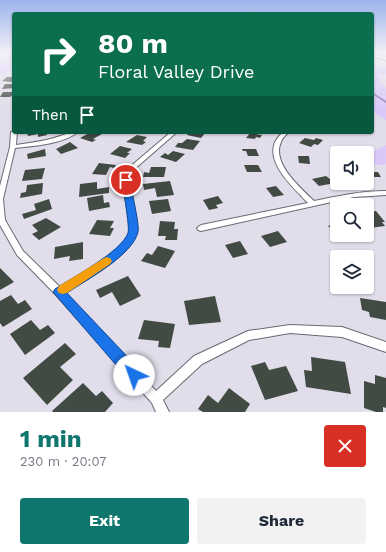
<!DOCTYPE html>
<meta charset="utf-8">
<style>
:root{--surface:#fff;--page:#f2f2f3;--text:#1f2937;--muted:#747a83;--accent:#0f766e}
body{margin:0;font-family:"Work Sans",sans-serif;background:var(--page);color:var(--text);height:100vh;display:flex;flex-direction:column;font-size:15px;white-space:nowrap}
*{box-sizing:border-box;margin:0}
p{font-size:13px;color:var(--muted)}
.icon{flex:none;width:22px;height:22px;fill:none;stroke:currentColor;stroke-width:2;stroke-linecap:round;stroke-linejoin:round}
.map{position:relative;height:412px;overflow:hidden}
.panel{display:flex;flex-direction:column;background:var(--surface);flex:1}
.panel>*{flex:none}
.banner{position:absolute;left:12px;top:12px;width:362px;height:122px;border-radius:4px;box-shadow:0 1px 3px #0004;background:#0b6e4f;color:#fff;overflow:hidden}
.tools{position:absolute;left:330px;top:146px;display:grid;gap:8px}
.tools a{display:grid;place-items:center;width:44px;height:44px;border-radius:4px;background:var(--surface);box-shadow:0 1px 3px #0004;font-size:20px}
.pin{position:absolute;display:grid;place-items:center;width:34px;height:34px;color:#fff;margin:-17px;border:2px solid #fff;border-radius:50%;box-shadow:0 1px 4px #0007}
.me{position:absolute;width:44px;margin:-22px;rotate:318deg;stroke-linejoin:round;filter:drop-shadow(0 0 3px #0008)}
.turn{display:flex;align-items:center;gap:14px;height:84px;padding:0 20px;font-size:18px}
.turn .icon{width:52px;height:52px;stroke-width:2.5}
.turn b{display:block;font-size:28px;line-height:34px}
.then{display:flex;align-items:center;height:38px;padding:0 20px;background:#0003;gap:8px;font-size:15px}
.round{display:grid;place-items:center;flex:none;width:42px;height:42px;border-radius:4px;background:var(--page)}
.overview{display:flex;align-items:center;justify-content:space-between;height:68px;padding:0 20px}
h1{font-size:24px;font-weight:700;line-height:30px;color:var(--accent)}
.cta{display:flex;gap:8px;margin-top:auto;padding:8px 20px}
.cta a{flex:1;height:46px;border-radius:4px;background:var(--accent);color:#fff;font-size:16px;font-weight:700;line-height:46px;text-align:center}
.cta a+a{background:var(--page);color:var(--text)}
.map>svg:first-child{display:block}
</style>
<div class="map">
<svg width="386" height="412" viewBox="0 0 386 412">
<rect width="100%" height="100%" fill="#e1ddea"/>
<!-- green -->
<g fill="#d9c8f9">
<path d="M0 53H14V70L0 75Z"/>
<path d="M386 68V74L378 75 382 84 386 88V120L372 111V69Z"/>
<path d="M386 145V164L378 165 367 162V155Z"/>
</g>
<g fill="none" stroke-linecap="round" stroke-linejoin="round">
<!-- stream -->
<path stroke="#9483b3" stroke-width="1.5" d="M372 93 386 102"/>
</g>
<!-- building -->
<g fill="#414b43">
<path d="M7 77H14V79L11 82 2 81Z"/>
<path d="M5 84H14L13 86 14 88 2 89Z"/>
<path d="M3 92H14V94L10 97H0Z"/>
<path d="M27 132H46L47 135 38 137V134L28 136Z"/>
<path d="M91 132 102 134 93 139 96 140 92 142 80 138Z"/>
<path d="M189 132H206L201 138 187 135Z"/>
<path d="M250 133 262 135 260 138 256 137 255 139 246 138Z"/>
<path d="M137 135 147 137 143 141 146 142 142 145 126 142Z"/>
<path d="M305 138 314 140 316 138 323 140 318 145 314 144 311 147 299 143Z"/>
<path d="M187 139 200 141 193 150 175 147 178 143H182Z"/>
<path d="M70 142 78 148 61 154 56 149Z"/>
<path d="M120 146 132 149 127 153H130L125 158 110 154Z"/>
<path d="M45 149 46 156 28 159 27 154Z"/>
<path d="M242 149H256L259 156H248L246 151H243Z"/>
<path d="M173 151 185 154 176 162 160 157 165 153 168 155Z"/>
<path d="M298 156H309L310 164 299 163Z"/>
<path d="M99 163 116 165 114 168 110 167 106 175 92 174Z"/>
<path d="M244 165H258L262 172H247Z"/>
<path d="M151 167H166L164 177H143L144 172 149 173Z"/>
<path d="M45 168 42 179 22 181 25 170Z"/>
<path d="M367 172H378L381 177H370L373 182H367Z"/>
<path d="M326 176 335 183 319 186 312 179Z"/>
<path d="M170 181 174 195 157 197 155 188 144 190 143 184Z"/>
<path d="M97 182V189L109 187V193L79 197 80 184Z"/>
<path d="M43 183 42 194 20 198 21 193 26 192 27 185Z"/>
<path d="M276 186 284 195 273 197 266 188Z"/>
<path d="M103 195 104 203 109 202 110 207 89 211 87 198Z"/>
<path d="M218 196 223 203 216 205 218 208 209 210 203 200Z"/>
<path d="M49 199 52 209 24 219 22 214 36 210 34 204Z"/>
<path d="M168 199 171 211 152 214 149 201Z"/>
<path d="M376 211 385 222H382L385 226 370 228 367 224V212Z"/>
<path d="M46 218 61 227 39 240 32 234 38 231 32 225Z"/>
<path d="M97 220 114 221 110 228H114L110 236 89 234Z"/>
<path d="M160 221 175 222 174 229H178L177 240H165L166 236H158Z"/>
<path d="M337 223V234L328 226Z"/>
<path d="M278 231 287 242 270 247 261 236Z"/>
<path d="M240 241 248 254 233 258 225 245Z"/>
<path d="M83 242V259L69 261 70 256 54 259 55 247Z"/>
<path d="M158 246 175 251 165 268 141 261 147 253 152 255Z"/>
<path d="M0 268 14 282 0 290Z"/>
<path d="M128 276 141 296 120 306 112 292 100 298 96 290Z"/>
<path d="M11 295 18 304 25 300 32 309 3 327 0 323V301Z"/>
<path d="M215 296 221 322 189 325 184 301Z"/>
<path d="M360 298 386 302V320L370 317 369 312 362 310Z"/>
<path d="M31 320 40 330 48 325 55 333 25 355 10 334Z"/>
<path d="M144 320 175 324 170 348 158 347 159 341 138 339Z"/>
<path d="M65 343 76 354 60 367 73 380 47 405 23 378Z"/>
<path d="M311 357 345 362 351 394 306 387 304 370 312 371Z"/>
<path d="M265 362 269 370 286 366 298 391 265 400 251 366Z"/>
<path d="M375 375 386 378V408L383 407V412H376L364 408V381L375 384Z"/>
<path d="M83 383 96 396 102 391 113 403 105 412H53L52 411Z"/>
<path d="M229 388 250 404 245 412H203L198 409 208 395 218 403Z"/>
</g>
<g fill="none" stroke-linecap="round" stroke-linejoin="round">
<!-- street casing -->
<g stroke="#6c6974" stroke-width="2">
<g id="street">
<path d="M14 130V132H17L16 145C27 143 39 142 50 139 60 137 68 132 78 132 63 144 34 146 15 148L3 199 5 220 23 251 60 287C77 276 123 253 129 233 130 230 130 226 129 224 128 207 122 189 124 172L171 132H177L130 173C128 190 136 208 137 225 139 253 86 279 65 293L156 391 194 356 248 331 290 325 342 327 386 342V352L342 337 290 333 249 340 202 364 163 400 169 412H156L152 403 56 295 17 255 0 225V186L10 147 11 132Z"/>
<path d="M283 132H289C286 135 282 138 281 142 271 163 301 188 314 201 338 196 361 191 386 191V195L354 197 201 231 198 230 197 228 201 225 308 203C294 188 266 164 275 142 277 138 280 135 283 132Z"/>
</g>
</g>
<!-- secondary casing -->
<g stroke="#6c6974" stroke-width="2">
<path id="secondary" d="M372 53 386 57V60L372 56Z"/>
</g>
<!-- street -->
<use href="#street" fill="#fff" fill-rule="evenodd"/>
<!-- secondary -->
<use href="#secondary" fill="#fff" fill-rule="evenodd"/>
</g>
<!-- sky -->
<linearGradient id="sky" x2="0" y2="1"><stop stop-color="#9bb3ec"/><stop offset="0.48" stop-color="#f2f0f6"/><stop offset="1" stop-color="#f2f0f6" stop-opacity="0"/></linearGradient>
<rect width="386" height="110" fill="url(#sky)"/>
<!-- route -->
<path fill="#1a73e8" stroke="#114b97" d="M126 178 130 180C131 189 140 226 138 232 133 255 86 280 67 293L140 370 142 375 140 380 134 382 129 380 53 292 55 289C73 277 121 252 128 233 130 226 123 190 122 180Z"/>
<!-- slow -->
<path fill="#f59e0b" d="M106 257 110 258 112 261 110 264 67 293 63 294 59 293 57 290 59 286Z"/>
</svg>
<div class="tools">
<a><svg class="icon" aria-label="sound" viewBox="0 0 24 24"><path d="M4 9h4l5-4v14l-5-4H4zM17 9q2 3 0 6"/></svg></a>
<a><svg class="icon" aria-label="search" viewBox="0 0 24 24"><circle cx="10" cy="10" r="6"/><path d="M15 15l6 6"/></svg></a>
<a><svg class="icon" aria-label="layers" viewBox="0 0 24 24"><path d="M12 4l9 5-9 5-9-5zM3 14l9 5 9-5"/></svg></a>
</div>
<div class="pin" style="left:126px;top:180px;background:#d93025"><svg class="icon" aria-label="arrive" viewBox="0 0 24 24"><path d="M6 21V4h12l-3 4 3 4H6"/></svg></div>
<svg class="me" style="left:134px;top:375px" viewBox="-20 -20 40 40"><circle r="19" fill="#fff"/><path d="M0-13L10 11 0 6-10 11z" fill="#1a73e8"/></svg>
<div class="banner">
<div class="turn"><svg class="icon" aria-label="right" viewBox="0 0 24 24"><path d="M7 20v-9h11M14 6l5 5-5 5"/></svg><div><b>80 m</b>Floral Valley Drive</div></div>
<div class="then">Then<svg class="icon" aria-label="arrive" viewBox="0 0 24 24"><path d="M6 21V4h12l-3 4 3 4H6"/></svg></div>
</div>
</div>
<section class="panel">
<div class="overview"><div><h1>1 min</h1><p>230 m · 20:07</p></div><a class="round" style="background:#d93025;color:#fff"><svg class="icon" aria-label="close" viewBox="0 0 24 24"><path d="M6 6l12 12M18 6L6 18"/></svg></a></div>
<div class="cta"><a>Exit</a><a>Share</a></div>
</section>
